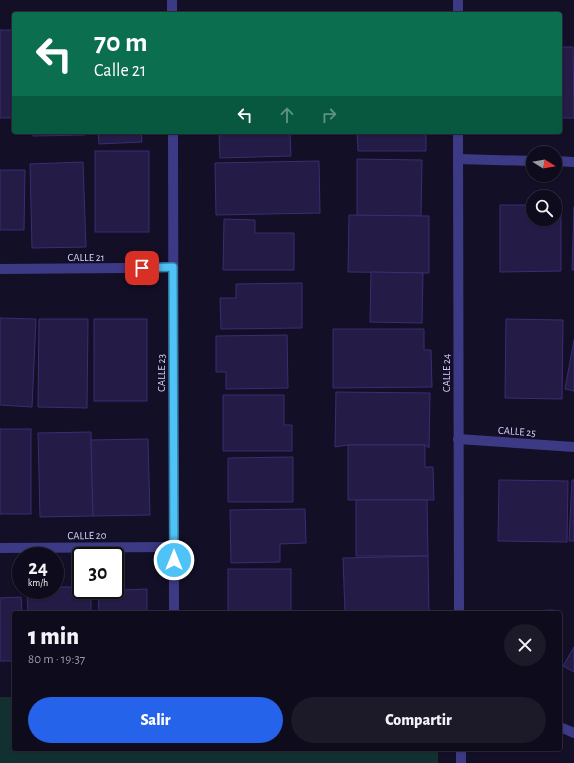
<!DOCTYPE html>
<html lang="es">
<meta charset="utf-8">
<style>
:root{--surface:#0e0b1c;--page:#1c1929;--text:#f1f3f6;--muted:#9b9ba3;--line:#2e2b3b;--accent:#2563eb}
body{margin:0;font-family:"Alegreya Sans",sans-serif;background:var(--page);color:var(--text);height:100vh;display:flex;flex-direction:column;font-size:15px;white-space:nowrap}
*{box-sizing:border-box;margin:0}
p{font-size:13px;color:var(--muted)}
.icon{flex:none;width:22px;height:22px;fill:none;stroke:currentColor;stroke-width:2;stroke-linecap:round;stroke-linejoin:round}
.map{position:relative;flex:1;overflow:hidden}
.panel{position:absolute;left:12px;top:611px;width:550px;height:140px;display:flex;flex-direction:column;background:var(--surface);border-radius:4px;box-shadow:0 1px 3px #0004,0 0 0 1px var(--line)}
.panel>*{flex:none}
.banner{position:absolute;left:12px;top:12px;width:550px;height:122px;border-radius:4px;box-shadow:0 1px 3px #0004,0 0 0 1px var(--line);background:#0b6e4f;color:#fff;overflow:hidden}
.needle{width:26px;rotate:101deg}
.buttons{position:absolute;left:526px;top:146px;display:grid;gap:8px}
.buttons a{display:grid;place-items:center;width:36px;height:36px;border-radius:50%;background:var(--surface);box-shadow:0 1px 3px #0004,0 0 0 1px var(--line);font-size:20px}
.speed{position:absolute;left:12px;top:547px;display:flex;gap:8px;font-size:20px;font-weight:700;text-align:center}
.speed>*{display:grid;place-content:center;width:52px;height:52px;border-radius:50%;background:var(--surface);box-shadow:0 1px 3px #0004,0 0 0 1px var(--line);line-height:1}
.speed small{font-size:10px;font-weight:400}
.speed .limit{border:2px solid #111;border-radius:6px;background:#fff;color:#111}
.pin{position:absolute;display:grid;place-items:center;width:34px;height:34px;color:#fff;margin:-17px;border-radius:8px;box-shadow:0 2px 6px #0006}
.me{position:absolute;width:44px;margin:-22px;rotate:0deg;stroke-linejoin:round;filter:drop-shadow(0 0 3px #0008)}
.turn{display:flex;align-items:center;gap:14px;height:84px;padding:0 16px;font-size:18px}
.turn .icon{width:52px;height:52px;stroke-width:2.5}
.turn b{display:block;font-size:28px;line-height:34px}
.lanes{display:flex;align-items:center;height:38px;padding:0 16px;background:#0003;justify-content:center;gap:20px;direction:ltr}
.lanes .off{opacity:.35}
.round{display:grid;place-items:center;flex:none;width:42px;height:42px;border-radius:21px;background:var(--page)}
.headline{display:flex;align-items:center;justify-content:space-between;height:68px;padding:0 16px}
h1{font-size:24px;font-weight:800;line-height:30px}
.cta{display:flex;gap:8px;margin-top:auto;padding:8px 16px}
.cta a{flex:1;height:46px;border-radius:24px;background:var(--accent);color:#fff;font-size:16px;font-weight:800;line-height:46px;text-align:center}
.cta a+a{background:var(--page);color:var(--text)}
.map>svg:first-child{display:block}
</style>
<div class="map">
<svg width="574" height="763" viewBox="0 0 574 763">
<rect width="100%" height="100%" fill="#130f26"/>
<!-- green -->
<path fill="#12302f" d="M0 697H14V749H438V763H0Z"/>
<!-- building -->
<g fill="#241b47" stroke="#3b2d73">
<rect x="0" y="30" width="14" height="88"/>
<path d="M560 47H573L574 118H560Z"/>
<path d="M33 132H84L85 135 33 136Z"/>
<path d="M98 132H141L142 142 99 144Z"/>
<path d="M219 132H290L291 156 220 158Z"/>
<path d="M357 132H426V151H358Z"/>
<rect x="95" y="151" width="54" height="81"/>
<path d="M357 159 422 160 421 216H357Z"/>
<path d="M319 161 320 213 216 215 215 163Z"/>
<path d="M83 162 86 247 32 248 30 164Z"/>
<path d="M0 170H25L24 230H0Z"/>
<path d="M555 204H561V271L500 272V205H533V219H555Z"/>
<path d="M574 207V270H572Z"/>
<path d="M349 215 429 216V273L348 272Z"/>
<path d="M224 219 255 220V233H294V270H223Z"/>
<path d="M371 272 423 273 422 323 370 322Z"/>
<path d="M302 283V328L221 329 220 298H236V284Z"/>
<path d="M0 318 36 319 32 407 0 405Z"/>
<path d="M39 319H88L87 408 38 407Z"/>
<rect x="94" y="319" width="53" height="82"/>
<path d="M506 319 563 320 562 399 505 398Z"/>
<path d="M333 329H424V350H431L432 387 333 388Z"/>
<path d="M287 335 288 388 226 389V372H216V336Z"/>
<path d="M574 340V391L565 389Z"/>
<path d="M336 392 430 393 429 448 425 445H348L335 447Z"/>
<path d="M223 395H284V425H292V451H223Z"/>
<rect x="0" y="429" width="31" height="85"/>
<path d="M91 432 93 516 40 517 38 433Z"/>
<path d="M148 439 150 515 93 516 91 440Z"/>
<path d="M348 445H425V467H433L434 500H348Z"/>
<path d="M293 457V502H228V458Z"/>
<path d="M499 480 568 481 567 542 498 541Z"/>
<path d="M572 480H574V541H569Z"/>
<path d="M356 500H427L428 556H356Z"/>
<path d="M305 509 306 543 280 544V562L231 563 230 510Z"/>
<path d="M428 556 429 613H345L343 558Z"/>
<rect x="228" y="569" width="63" height="44"/>
<path d="M55 587H81V590H91V613H28L27 590H55Z"/>
<path d="M147 589V613H99L98 591Z"/>
<path d="M21 597 22 613H14V661H0V598Z"/>
<path d="M553 610V613H508V612Z"/>
<path d="M574 647V672L563 666Z"/>
</g>
<g fill="none" stroke-linecap="round" stroke-linejoin="round">
<!-- minor -->
<g stroke="#3d3a85" stroke-width="10">
<path d="M172 0V14"/>
<path d="M458 14V0"/>
<path d="M173 132 174 613"/>
<path d="M458 132 459 613"/>
<path d="M458 159 533 161"/>
<path d="M555 161 574 162"/>
<path d="M0 269 126 268 173 267"/>
<path d="M458 439 574 447"/>
<path d="M0 548 174 547"/>
<path d="M560 727 574 733"/>
<path d="M461 749V763"/>
</g>
</g>
<g fill="none" stroke-linecap="round" stroke-linejoin="round">
<!-- route casing -->
<g stroke="#337fa1" stroke-width="10">
<path id="route" d="M142 268 173 267 174 560"/>
</g>
<!-- route -->
<use href="#route" stroke="#4fc3f7" stroke-width="7"/>
</g>
<g text-anchor="middle" stroke-width="4" stroke-linejoin="round" paint-order="stroke">
<!-- street labels -->
<g font-size="11" fill="#d9d4ff" stroke="#130f26">
<text x="86" y="261">CALLE 21</text>
<text transform="translate(161 373) rotate(-90)" y="4">CALLE 23</text>
<text transform="translate(446 373) rotate(-90)" y="4">CALLE 24</text>
<text transform="translate(517 431) rotate(4)" y="4">CALLE 25</text>
<text transform="translate(87 535) rotate(-1)" y="4">CALLE 20</text>
</g>
</g>
</svg>
<div class="buttons">
<a><svg class="needle" viewBox="-14 -14 28 28"><path d="M0-13l5 13h-10z" fill="#e53935"/><path d="M0 13l5-13h-10z" fill="#9b9ba3"/></svg></a>
<a><svg class="icon" aria-label="search" viewBox="0 0 24 24"><circle cx="10" cy="10" r="6"/><path d="M15 15l6 6"/></svg></a>
</div>
<div class="speed"><div>24<small>km/h</small></div><div class="limit">30</div></div>
<div class="pin" style="left:142px;top:268px;background:#d93025"><svg class="icon" aria-label="arrive" viewBox="0 0 24 24"><path d="M6 21V4h12l-3 4 3 4H6"/></svg></div>
<svg class="me" style="left:174px;top:560px" viewBox="-20 -20 40 40"><circle r="17" fill="#4fc3f7" stroke="#fff" stroke-width="3"/><path d="M0-11L8 9 0 5-8 9z" fill="#fff"/></svg>
<div class="banner">
<div class="turn"><svg class="icon" aria-label="left" viewBox="0 0 24 24"><path d="M17 20v-9H6M10 6l-5 5 5 5"/></svg><div><b>70 m</b>Calle 21</div></div>
<div class="lanes"><svg class="icon" aria-label="left" viewBox="0 0 24 24"><path d="M17 20v-9H6M10 6l-5 5 5 5"/></svg><svg class="icon off" aria-label="ahead" viewBox="0 0 24 24"><path d="M12 20V5M6 11l6-6 6 6"/></svg><svg class="icon off" aria-label="right" viewBox="0 0 24 24"><path d="M7 20v-9h11M14 6l5 5-5 5"/></svg></div>
</div>
<section class="panel">
<div class="headline"><div><h1>1 min</h1><p>80 m · 19:37</p></div><a class="round"><svg class="icon" aria-label="close" viewBox="0 0 24 24"><path d="M6 6l12 12M18 6L6 18"/></svg></a></div>
<div class="cta"><a>Salir</a><a>Compartir</a></div>
</section>
</div>
